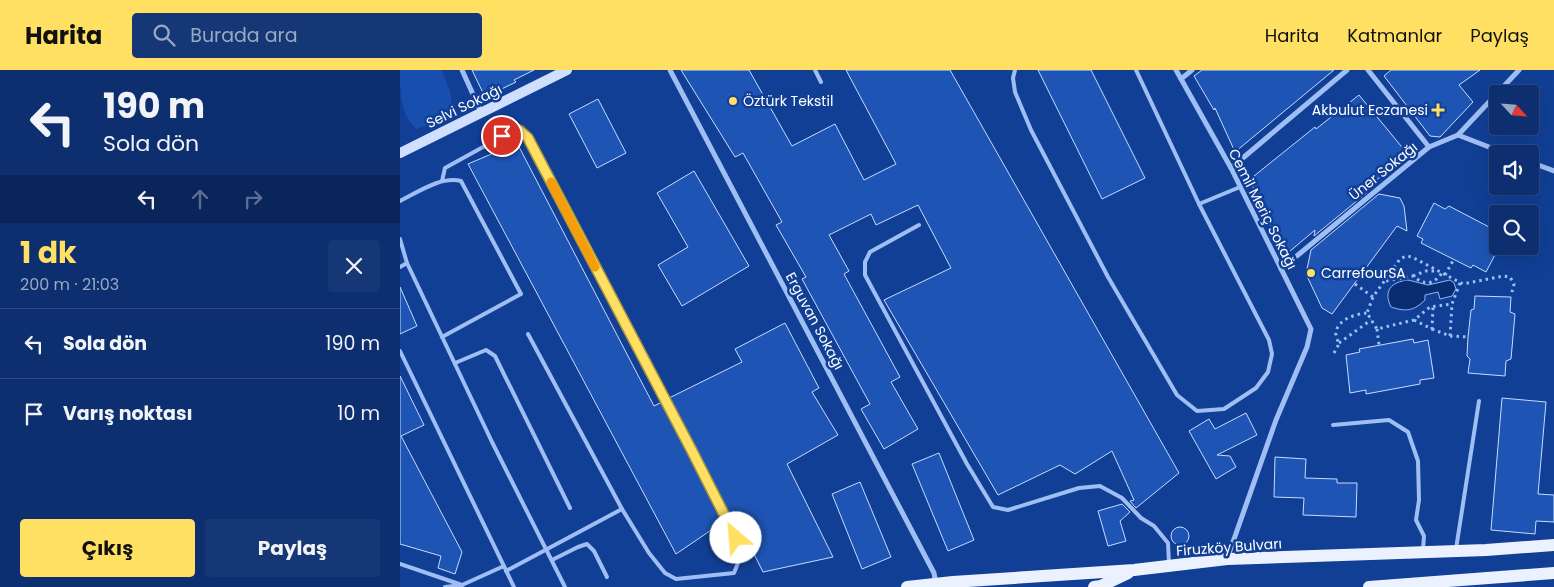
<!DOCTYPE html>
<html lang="tr">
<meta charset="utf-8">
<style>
:root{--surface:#0d2f70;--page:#163775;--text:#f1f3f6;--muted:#9aa9c3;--line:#2d4a83;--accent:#ffe062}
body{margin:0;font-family:Poppins,sans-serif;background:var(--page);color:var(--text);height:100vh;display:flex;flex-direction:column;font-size:19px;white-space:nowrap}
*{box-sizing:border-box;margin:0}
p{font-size:16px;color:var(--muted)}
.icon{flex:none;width:28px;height:28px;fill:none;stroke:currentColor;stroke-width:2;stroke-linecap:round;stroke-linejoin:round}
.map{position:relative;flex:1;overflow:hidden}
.sheet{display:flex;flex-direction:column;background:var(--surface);width:400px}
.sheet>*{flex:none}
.hud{background:#0d2f70;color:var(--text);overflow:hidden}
.needle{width:32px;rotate:116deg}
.buttons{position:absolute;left:1089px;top:15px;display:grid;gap:10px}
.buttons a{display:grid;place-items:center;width:50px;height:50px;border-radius:5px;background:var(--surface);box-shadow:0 5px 20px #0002,0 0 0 1px var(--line);font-size:25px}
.pin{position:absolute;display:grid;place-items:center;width:42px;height:42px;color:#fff;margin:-21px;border:2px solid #fff;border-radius:50%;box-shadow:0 1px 5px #0007}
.me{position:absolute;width:55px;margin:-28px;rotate:333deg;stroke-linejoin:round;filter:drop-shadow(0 0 4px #0008)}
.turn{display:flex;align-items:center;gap:18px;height:105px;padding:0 20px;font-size:22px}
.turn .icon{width:65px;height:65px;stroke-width:2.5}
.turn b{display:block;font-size:35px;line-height:42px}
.lanes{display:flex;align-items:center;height:48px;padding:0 20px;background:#0003;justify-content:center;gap:25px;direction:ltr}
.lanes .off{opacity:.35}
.round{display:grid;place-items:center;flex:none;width:52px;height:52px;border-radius:5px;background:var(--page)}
.overview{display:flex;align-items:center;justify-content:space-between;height:85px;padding:0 20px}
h1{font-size:30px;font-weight:700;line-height:38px;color:var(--accent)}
.action{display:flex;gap:10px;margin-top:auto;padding:10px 20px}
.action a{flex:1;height:58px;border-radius:5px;background:var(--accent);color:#111;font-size:20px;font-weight:700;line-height:58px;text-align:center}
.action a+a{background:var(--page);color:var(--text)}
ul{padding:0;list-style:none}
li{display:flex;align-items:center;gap:15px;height:70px;padding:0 20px;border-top:1px solid var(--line)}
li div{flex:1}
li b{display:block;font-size:19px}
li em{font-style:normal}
header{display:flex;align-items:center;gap:30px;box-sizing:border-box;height:70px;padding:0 25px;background:var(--accent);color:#111}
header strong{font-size:24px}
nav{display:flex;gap:28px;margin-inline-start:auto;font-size:18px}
.search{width:350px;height:45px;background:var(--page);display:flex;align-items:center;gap:12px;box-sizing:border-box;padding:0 18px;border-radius:5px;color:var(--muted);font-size:19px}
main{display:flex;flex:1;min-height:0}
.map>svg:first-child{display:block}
</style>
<header>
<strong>Harita</strong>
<div class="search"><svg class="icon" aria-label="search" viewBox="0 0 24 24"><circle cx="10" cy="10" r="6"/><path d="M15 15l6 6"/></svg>Burada ara</div>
<nav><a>Harita</a><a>Katmanlar</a><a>Paylaş</a></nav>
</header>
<main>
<section class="sheet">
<div class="hud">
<div class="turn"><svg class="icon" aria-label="left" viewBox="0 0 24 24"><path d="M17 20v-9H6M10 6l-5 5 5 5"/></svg><div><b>190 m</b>Sola dön</div></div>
<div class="lanes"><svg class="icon" aria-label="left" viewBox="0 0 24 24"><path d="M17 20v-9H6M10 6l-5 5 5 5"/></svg><svg class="icon off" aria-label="ahead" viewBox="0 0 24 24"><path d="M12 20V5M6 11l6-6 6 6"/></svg><svg class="icon off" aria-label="right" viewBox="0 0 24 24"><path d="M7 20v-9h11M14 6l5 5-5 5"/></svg></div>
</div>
<div class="overview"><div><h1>1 dk</h1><p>200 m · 21:03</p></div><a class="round"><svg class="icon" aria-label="close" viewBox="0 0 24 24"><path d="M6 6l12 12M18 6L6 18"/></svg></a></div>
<ul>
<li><svg class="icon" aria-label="left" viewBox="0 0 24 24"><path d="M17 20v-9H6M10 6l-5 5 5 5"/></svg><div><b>Sola dön</b></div><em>190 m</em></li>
<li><svg class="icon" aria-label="arrive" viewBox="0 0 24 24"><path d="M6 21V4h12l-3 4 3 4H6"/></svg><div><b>Varış noktası</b></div><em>10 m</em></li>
</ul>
<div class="action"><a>Çıkış</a><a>Paylaş</a></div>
</section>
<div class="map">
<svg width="1154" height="517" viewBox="0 0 1154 517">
<rect width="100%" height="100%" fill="#113f95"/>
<!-- green -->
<path fill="#184faf" d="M0 0H41C58 36 57 45 17 59 0 47 0 20 0 0Z"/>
<!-- water -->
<path fill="#0a2d71" stroke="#91b7f7" d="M1008 210 1028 215 1050 210 1054 213 1056 219 1052 226 1040 229 1038 222 1025 225V230C1014 241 1006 242 991 237 983 221 991 212 1008 210Z"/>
<!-- building -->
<g fill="#1e54b4" stroke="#c7dbfd">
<path d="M72 0H134L114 10 116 12 85 27Z"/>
<path d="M281 0H349L392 76 435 54 464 110 496 94 446 0H550L779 403 736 438 730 431 734 430 712 381 675 404 660 395 598 425 484 230 551 198 518 135 476 155 471 144 429 165 449 201 444 204 500 307 491 312 518 359 484 379 461 339 470 334 402 209 406 207 376 155 382 152 343 83 335 87Z"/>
<path d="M638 0H691L745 108 702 129Z"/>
<path d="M802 0H934L835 82 815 38 814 40 794 6Z"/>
<path d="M991 0H1080L1059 15 1073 32 1040 67 1030 66 984 6Z"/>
<path d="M959 25 1006 82 1004 88 964 120 969 121 914 166 915 160 889 182 882 179 854 128 853 116 854 106 915 57 916 59Z"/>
<path d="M198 29 226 83 197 98 169 44Z"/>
<path d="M117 73 254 336 262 332 323 452 276 484 68 94Z"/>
<path d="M294 101 349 196 282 236 258 195 288 177 257 123Z"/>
<path d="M979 124 1000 128 1004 136 1007 161 997 156 932 244 922 238 906 204 911 180Z"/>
<path d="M1034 133 1045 139 1049 136 1091 158V162L1098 165V179L1086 202 1073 195 1071 198 1021 173 1023 169 1017 166Z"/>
<path d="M0 217 17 256 0 264Z"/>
<path d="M1075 226 1111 227 1110 242 1115 244 1111 289 1106 291 1105 306 1068 303 1070 289 1067 286 1068 267 1071 240 1074 239Z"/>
<path d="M385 253 419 318 412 322 438 365 387 394 433 487 363 502 334 444 330 447 269 328 342 292 335 279Z"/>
<path d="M1013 269 1014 273 1028 270 1034 308 1020 310V314L966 324V320L950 323 946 285 960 282 959 279Z"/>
<path d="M0 306 24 355 1 366 62 482 55 504 38 498 41 486 0 474Z"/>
<path d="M1102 328 1146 332 1138 424 1154 425V452L1136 451 1135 464 1091 460Z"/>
<path d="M846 343 857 365 817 385 830 386 836 397 816 409 789 361 809 349 815 359Z"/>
<path d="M539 383 574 470 548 481 512 394Z"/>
<path d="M875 387 906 389 905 408 937 409V413H957L956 447 903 445 904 428 874 427Z"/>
<path d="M460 412 491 487 462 499 432 424Z"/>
<path d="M722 434 730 442 720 451 726 471 708 476 698 441Z"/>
<circle cx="780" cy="466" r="9"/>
</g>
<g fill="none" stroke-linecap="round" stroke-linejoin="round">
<!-- path -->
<g stroke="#9fbef3" stroke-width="3" stroke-dasharray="2.5 4" stroke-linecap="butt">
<path d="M1045 205 1054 189"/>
<path d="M1013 206 1026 201H1038"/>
<path d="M986 211 1013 206C1025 216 1033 215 1042 203"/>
<path d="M1060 213 1052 234 1030 237 1014 250 977 259 967 243 973 227 1000 189 1006 186 1012 187 1063 214 1103 206 1110 207 1114 214 1112 222"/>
<path d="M955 214 973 227"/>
<path d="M1014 250 1032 259 1033 237"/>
<path d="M977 259 979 275"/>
<path d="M1032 259 1050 266 1052 234"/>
<path d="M1050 266 1068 267"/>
<path d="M939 273 971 250"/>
<path d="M934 283 939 274C938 270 935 267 936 262 938 249 956 244 967 243"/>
</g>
<!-- lane -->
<g stroke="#9fbef3" stroke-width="4">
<path d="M415 0 421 12"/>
<path d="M615 0 613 8 615 22 631 60 708 207 777 325 797 341 824 339 856 318 868 302 872 284 869 270 799 134 736 0"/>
<path d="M42 111 45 98 103 66 119 60 128 68 292 381 336 468 340 488 334 503 276 509 265 503 249 483 222 439 128 264"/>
<path d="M0 131C18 122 41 106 61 111L121 224 42 267"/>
<path d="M799 134 840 117"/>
<path d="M519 155 470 182 465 192V205L567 394 593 437 608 440 679 418 700 416 722 428 741 448 754 456 768 473 769 494"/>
<path d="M0 169 7 193 0 197"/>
<path d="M7 193 92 372 165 517"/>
<path d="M0 281 114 517"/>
<path d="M55 293 86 280 95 286 170 438"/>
<path d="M933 355 989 350 1008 362 1018 391 1019 430 1016 450 1024 466 1023 480"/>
<path d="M1056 479 1079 331"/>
<path d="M152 490 178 477 187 474 194 481 207 507"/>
<path d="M0 494 62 515"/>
<path d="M106 501 222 439"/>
<path d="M45 517 62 515 104 496"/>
</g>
<!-- street -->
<g stroke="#9fbef3" stroke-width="5">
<path d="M62 0 81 42"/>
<path d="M270 0 534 503 536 514"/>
<path d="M776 0 831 98 911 259 907 277 876 350 827 489"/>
<path d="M968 0 1029 77"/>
<path d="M781 9 792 0"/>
<path d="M1058 65 1107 84"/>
<path d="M1130 92 1154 101"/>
<path d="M831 98 947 0"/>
<path d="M881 199 1029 77 1058 65 1119 0"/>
</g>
<!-- secondary -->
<path stroke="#cfdffd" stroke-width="10" d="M0 83 167 0"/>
<!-- primary -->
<g stroke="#ecf1ff" stroke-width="12">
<path d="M507 517 553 512 734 500 827 489 1086 480 1154 475"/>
<path d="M694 517 701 516 728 503"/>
<path d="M969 517 1154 503"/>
</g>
</g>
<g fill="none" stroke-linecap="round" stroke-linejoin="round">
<!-- route casing -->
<g stroke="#a69240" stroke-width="12">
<path id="route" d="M102 66 119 60 128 68 292 381 336 468"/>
</g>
<!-- route -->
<use href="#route" stroke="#ffe062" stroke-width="9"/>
<!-- slow -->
<path stroke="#f59e0b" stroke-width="9" d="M151 112 195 197"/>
</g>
<!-- markers -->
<g fill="#ffe062" stroke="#113f95" stroke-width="2">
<circle cx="333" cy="31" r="5"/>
<path d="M1035.5 32.5h5v5h5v5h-5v5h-5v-5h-5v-5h5z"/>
<circle cx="911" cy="203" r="5"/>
</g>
<g text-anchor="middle" stroke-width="5" stroke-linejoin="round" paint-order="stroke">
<!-- poi labels -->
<g font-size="14" fill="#fff" stroke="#113f95" text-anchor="start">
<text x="343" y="36">Öztürk Tekstil</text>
<text x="1028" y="45" text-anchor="end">Akbulut Eczanesi</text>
<text x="921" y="208">CarrefourSA</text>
</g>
<!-- street labels -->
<g font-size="14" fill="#fff" stroke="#113f95">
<text transform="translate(64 36) rotate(-26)" y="5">Selvi Sokağı</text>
<text transform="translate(983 101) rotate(-39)" y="5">Üner Sokağı</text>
<text transform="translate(863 139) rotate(63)" y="5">Cemil Meriç Sokağı</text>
<text transform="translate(415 251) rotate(62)" y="5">Erguvan Sokağı</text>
<text transform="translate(829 477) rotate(-4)" y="5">Firuzköy Bulvarı</text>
</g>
</g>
</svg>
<div class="buttons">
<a><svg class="needle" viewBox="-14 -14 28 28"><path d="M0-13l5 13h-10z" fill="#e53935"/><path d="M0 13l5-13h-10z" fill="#9aa9c3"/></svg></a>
<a><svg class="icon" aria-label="sound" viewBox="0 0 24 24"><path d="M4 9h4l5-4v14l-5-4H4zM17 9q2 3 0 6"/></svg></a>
<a><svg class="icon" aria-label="search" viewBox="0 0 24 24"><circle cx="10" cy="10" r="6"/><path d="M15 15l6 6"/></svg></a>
</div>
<div class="pin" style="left:102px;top:66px;background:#d93025"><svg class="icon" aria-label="arrive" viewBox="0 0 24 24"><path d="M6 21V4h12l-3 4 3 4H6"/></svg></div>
<svg class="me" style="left:336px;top:468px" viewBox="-20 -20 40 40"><circle r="19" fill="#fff"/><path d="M0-13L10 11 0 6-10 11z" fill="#ffe062"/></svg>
</div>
</main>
